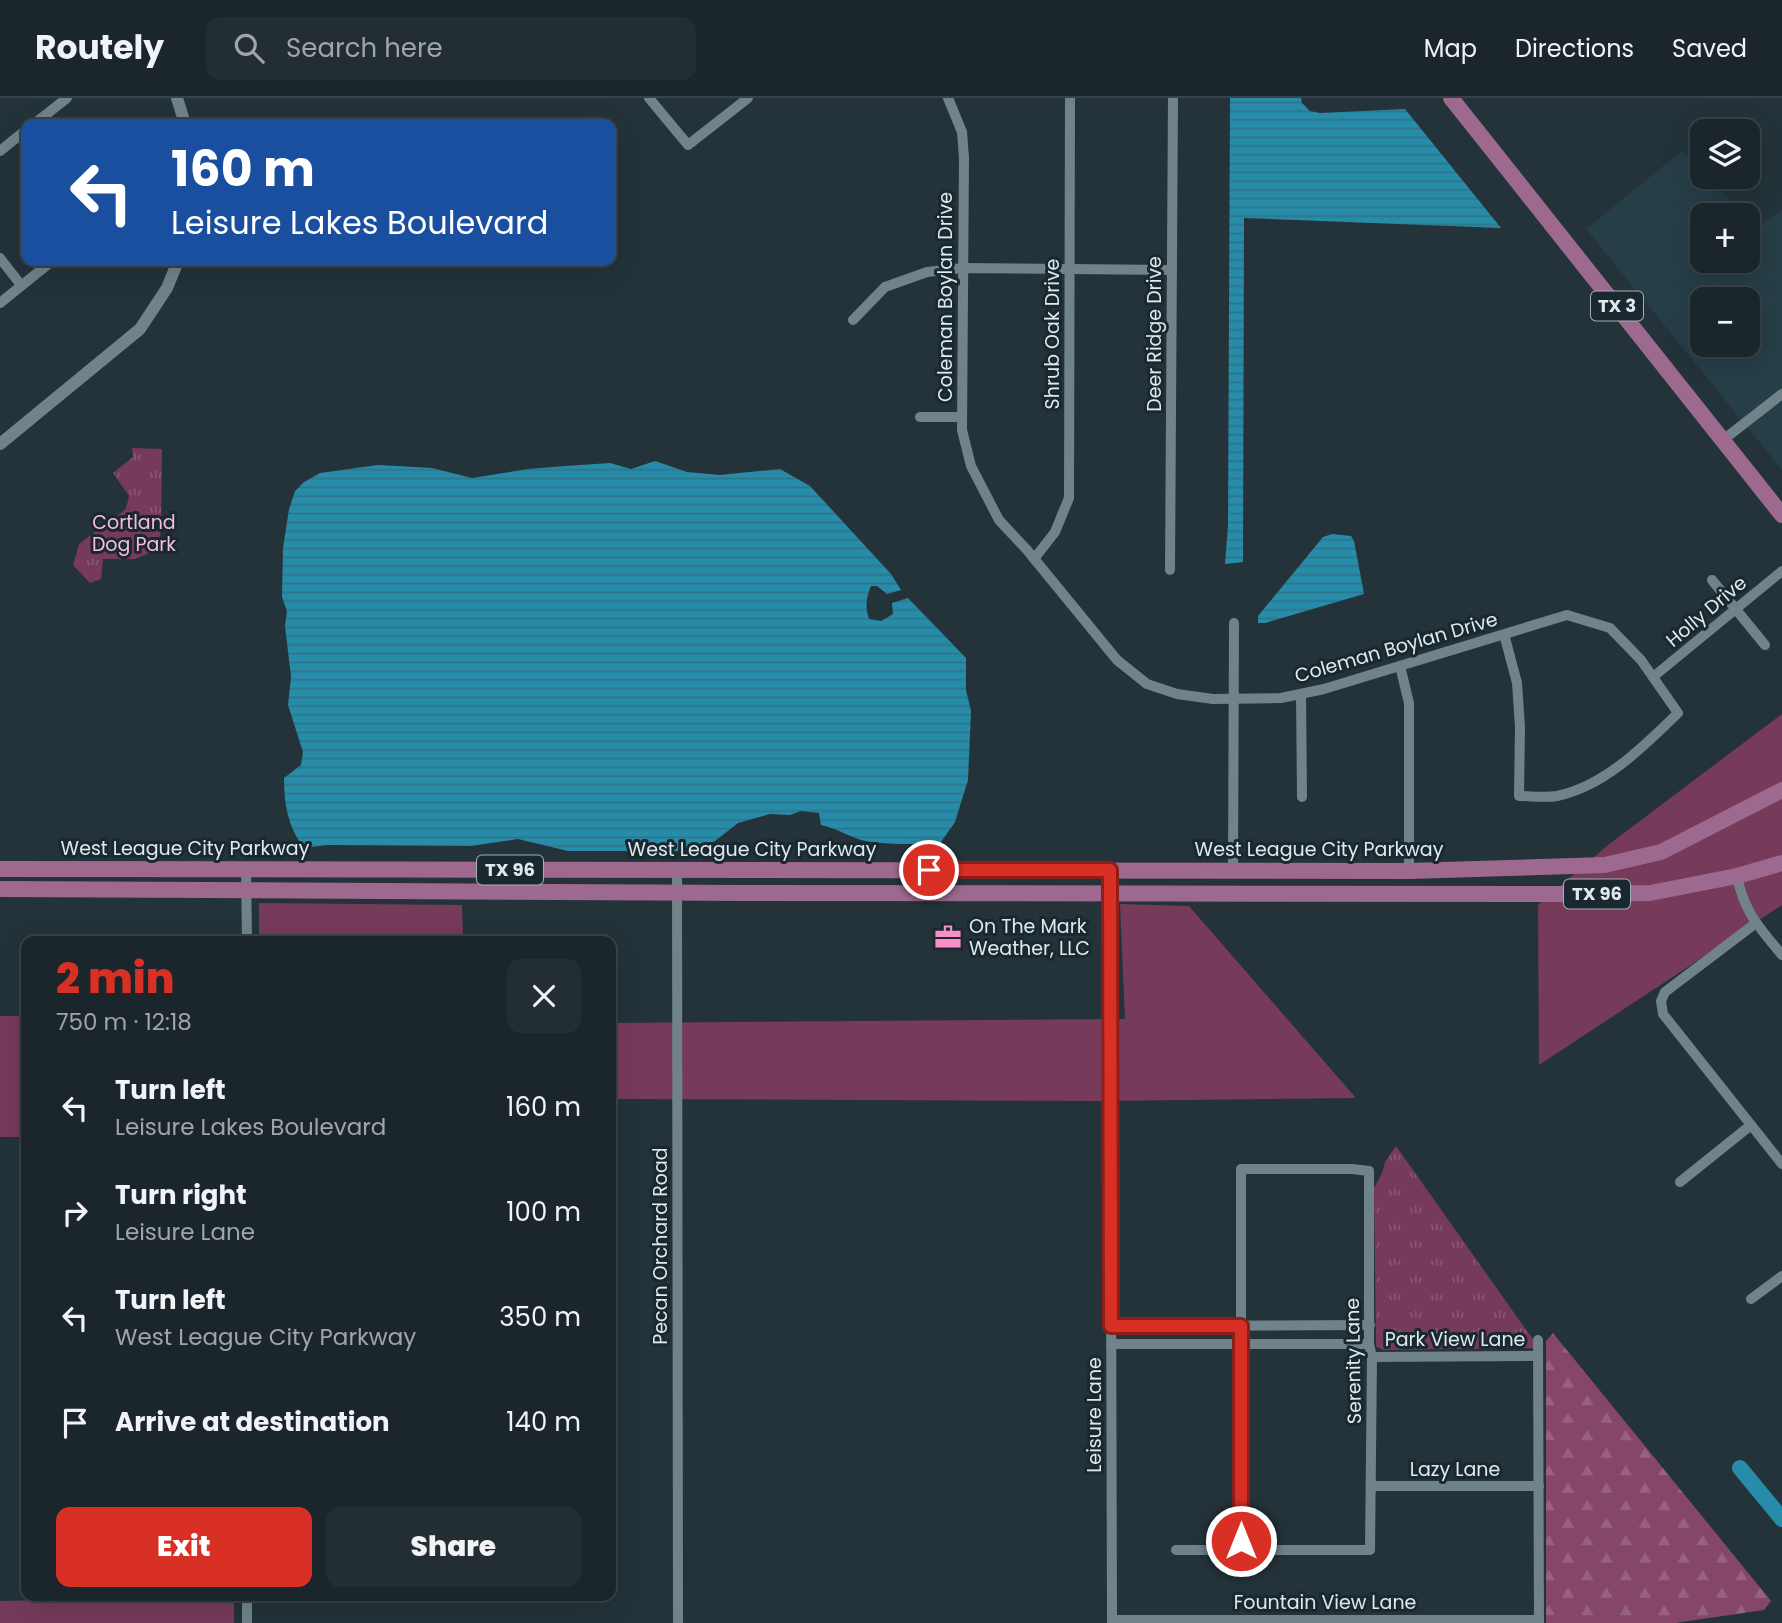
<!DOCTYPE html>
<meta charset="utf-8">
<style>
:root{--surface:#1a262b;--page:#232e33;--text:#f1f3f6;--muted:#9fa5a9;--line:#384347;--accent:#d93025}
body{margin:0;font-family:Poppins,sans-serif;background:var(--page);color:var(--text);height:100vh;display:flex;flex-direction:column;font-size:26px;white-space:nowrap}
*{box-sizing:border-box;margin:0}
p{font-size:23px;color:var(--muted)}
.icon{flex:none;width:38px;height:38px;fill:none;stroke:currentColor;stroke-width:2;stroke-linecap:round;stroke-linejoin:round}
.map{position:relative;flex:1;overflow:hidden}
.side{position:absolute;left:21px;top:838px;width:595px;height:665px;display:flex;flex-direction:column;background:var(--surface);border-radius:14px;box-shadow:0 7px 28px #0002,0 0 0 2px var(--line)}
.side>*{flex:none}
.hud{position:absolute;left:21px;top:21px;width:595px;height:147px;border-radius:14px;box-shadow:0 7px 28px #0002,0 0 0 2px var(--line);background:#1a4fa0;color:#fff;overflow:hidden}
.fabs{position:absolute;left:1690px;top:21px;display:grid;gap:14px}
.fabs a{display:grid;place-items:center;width:70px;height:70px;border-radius:14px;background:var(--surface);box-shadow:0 7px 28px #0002,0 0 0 2px var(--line);font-size:35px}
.pin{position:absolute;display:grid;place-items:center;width:60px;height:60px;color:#fff;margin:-30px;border:4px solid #fff;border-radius:50%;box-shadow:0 2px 7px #0007}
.me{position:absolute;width:77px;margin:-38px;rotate:0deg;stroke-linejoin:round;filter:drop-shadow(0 0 5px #0008)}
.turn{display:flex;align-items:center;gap:24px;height:147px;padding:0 35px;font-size:32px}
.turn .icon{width:91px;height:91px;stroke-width:2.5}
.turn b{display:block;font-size:49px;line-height:60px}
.round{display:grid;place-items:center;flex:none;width:74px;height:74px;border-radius:14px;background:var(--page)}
.head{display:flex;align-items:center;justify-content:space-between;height:119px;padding:0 35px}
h1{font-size:42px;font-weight:800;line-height:52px;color:var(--accent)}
.cta{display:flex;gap:14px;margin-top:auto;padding:14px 35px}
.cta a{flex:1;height:80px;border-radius:14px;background:var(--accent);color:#fff;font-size:28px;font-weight:800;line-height:80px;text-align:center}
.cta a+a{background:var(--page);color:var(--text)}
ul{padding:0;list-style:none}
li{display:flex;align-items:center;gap:21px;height:105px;padding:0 35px}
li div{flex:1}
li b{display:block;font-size:26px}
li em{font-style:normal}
header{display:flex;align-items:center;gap:42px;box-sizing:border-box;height:98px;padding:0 35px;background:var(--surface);border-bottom:2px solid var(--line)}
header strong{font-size:33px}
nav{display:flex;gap:38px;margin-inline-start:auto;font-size:24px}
.search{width:490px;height:63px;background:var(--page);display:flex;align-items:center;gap:18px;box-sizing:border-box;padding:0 24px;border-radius:14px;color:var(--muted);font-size:26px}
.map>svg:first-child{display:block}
</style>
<header>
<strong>Routely</strong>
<div class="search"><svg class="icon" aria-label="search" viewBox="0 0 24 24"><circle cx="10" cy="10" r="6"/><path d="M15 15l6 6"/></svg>Search here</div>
<nav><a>Map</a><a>Directions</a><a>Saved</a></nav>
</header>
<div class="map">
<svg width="1782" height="1525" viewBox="0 0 1782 1525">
<defs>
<pattern id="forest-firs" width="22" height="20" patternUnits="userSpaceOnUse" patternTransform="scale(1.75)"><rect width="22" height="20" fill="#86466a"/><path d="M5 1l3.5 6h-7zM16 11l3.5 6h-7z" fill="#976180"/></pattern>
<pattern id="park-tufts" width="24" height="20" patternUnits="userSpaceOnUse" patternTransform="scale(1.75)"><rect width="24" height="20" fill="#763a5b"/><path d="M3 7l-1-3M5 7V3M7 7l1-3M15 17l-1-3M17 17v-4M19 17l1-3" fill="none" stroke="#895773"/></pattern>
<pattern id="water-rules" width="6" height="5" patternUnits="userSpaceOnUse" patternTransform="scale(1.75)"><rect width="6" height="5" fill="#278caa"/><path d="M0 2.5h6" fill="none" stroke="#317487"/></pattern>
</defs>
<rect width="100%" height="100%" fill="#233339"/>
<!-- built -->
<path fill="#263e47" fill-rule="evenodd" d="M1683 52 1703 73V79H1708L1744 117H1703V163H1748V122L1756 129 1782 112V372L1586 131ZM1703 201H1748V247H1703Z"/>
<!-- green -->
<g fill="#763a5b">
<path d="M1782 616V807L1539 967 1538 807 1608 747Z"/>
<path d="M259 805 462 807 463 843H259Z"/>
<path d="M1120 806 1189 808 1356 1000 1103 1003 611 1001V925L1125 921Z"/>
<rect x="0" y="918" width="26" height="121"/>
<path d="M234 1498V1525H0V1503Z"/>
</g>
<!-- forest -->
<path fill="url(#forest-firs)" d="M1553 1235 1771 1503 1764 1512 1675 1525H1546V1243Z"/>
<!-- park -->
<g fill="url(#park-tufts)">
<path d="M132 350 162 351 161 434 156 452 135 461H103L101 481 90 485 73 467 79 446 126 411 129 398 113 375 133 359Z"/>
<path d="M1396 1048 1534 1243V1250L1383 1252 1376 1248 1374 1090 1382 1075 1385 1064Z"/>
</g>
<!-- water -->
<g fill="url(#water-rules)">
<path d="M1230 0H1301L1302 5 1310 13 1320 15 1405 11 1501 130 1244 120 1243 464 1225 466 1228 428Z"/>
<path d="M655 363 687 374 720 377 780 371 810 388 891 476 901 492 887 496 877 488H871C866 500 865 509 869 521L881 523 893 516 892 505 908 500 966 560V592L971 613 968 682 955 724 941 744C923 747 874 747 858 741 845 736 835 730 821 727L819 715 801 713 790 717 770 716 738 725 715 743 694 753H568L518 741 471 748 327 747 304 750C288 729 284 706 284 680L301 667 303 654 288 607 291 579 285 528 287 513 282 499 283 450 289 411 295 393 304 384 320 375 378 367 432 370 472 380 528 371 566 368 610 365 631 371Z"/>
<path d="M1332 436 1351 438 1354 443 1364 496 1265 525H1258V518L1323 439Z"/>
</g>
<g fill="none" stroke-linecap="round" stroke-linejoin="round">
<!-- river -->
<path stroke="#278caa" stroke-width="16" d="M1740 1370 1782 1421"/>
<!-- minor -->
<g stroke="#70838a" stroke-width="10">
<path d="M649 0 688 47 748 0"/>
<path d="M948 0 962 34 964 60 962 332 971 368 999 422 1027 452 1117 562 1147 586 1177 596 1213 601 1281 600 1324 591 1567 517 1610 530 1641 562 1678 615C1644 648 1605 688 1557 698 1545 700 1531 698 1519 698L1520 629 1517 585 1504 536"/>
<path d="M34 26 67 0"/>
<path d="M0 53 26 32"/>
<path d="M0 160 21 187"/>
<path d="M0 205 52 163"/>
<path d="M853 222 885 189 927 174 963 170 1172 172"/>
<path d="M920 319H962"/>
<path d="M1723 342 1782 296"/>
<path d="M1034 461 1055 434 1069 400 1070 0"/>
<path d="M1170 472 1173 0"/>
<path d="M1712 482 1765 547"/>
<path d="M1400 568 1409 605V773"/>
<path d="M1653 579 1782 473"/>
<path d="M1301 596 1302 699"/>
<path d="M246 771 247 844"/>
<path d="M677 772 678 1525"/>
<path d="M1110 772 1112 1525"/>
<path d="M1233 772 1234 525"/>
<path d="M1737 778C1744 814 1759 829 1782 857"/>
<path d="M1756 825 1665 894 1661 903 1663 916 1782 1066"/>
<path d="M1680 1084 1751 1027"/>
<path d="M1751 1201 1782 1178"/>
<path d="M1111 1228 1370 1227"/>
<path d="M1538 1242 1539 1525"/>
<path d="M1111 1246H1369"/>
<path d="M1372 1259 1538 1258"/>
<path d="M1371 1388H1539"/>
<path d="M1176 1452H1370L1372 1259 1369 1246V1073L1352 1071H1241V1452"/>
<path d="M1112 1522H1539"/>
<path d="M247 1525V1498"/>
</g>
<!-- tertiary -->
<g stroke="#70838a" stroke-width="12">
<path d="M177 0 185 26"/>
<path d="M0 346 140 231 167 190 178 163"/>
</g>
<!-- primary -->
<g stroke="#9e698f" stroke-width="16">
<path d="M1451 0 1782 417"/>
<path d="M0 771 1409 773 1605 767 1661 754 1782 692"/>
<path d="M0 791 746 795 1567 796 1650 795 1737 778 1782 765"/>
</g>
</g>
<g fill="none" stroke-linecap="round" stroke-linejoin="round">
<!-- route casing -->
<g stroke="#8d1f18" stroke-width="18">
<path id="route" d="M929 772H1110L1111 1228H1241V1443"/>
</g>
<!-- route -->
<use href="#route" stroke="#d93025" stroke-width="12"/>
</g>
<!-- icons -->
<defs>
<g id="office-bare" transform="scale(2.1)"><path d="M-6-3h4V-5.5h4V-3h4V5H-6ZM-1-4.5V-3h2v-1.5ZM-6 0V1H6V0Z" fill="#f98fc9" stroke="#19292f" stroke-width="2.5" paint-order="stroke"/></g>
</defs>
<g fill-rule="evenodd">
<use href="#office-bare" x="948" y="839"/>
</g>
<g text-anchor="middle" stroke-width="6" stroke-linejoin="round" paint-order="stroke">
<!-- shield labels -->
<g fill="#19292f" stroke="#a4b0b5" stroke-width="2">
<rect x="1591" y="193.5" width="52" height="29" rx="5"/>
<rect x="477" y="757.5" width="66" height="29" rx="5"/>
<rect x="1564" y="781.5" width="66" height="29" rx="5"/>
</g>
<g font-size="18" font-weight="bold" fill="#e0eaee">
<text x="1617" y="214">TX 3</text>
<text x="510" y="778">TX 96</text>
<text x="1597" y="802">TX 96</text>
</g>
<!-- street labels -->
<g font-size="19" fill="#e0eaee" stroke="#19292f">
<text transform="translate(945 199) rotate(-90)" y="7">Coleman Boylan Drive</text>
<text transform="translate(1052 236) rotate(-90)" y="7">Shrub Oak Drive</text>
<text transform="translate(1154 236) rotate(-90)" y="7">Deer Ridge Drive</text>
<text transform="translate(1706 513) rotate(-40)" y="7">Holly Drive</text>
<text transform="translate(1396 549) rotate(-16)" y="7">Coleman Boylan Drive</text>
<text x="185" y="757">West League City Parkway</text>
<text x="752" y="758">West League City Parkway</text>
<text x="1319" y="758">West League City Parkway</text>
<text transform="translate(660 1148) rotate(-90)" y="7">Pecan Orchard Road</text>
<text x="1455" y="1248">Park View Lane</text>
<text transform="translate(1353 1263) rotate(-91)" y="7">Serenity Lane</text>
<text transform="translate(1094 1317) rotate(-90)" y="7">Leisure Lane</text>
<text x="1455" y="1378">Lazy Lane</text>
<text x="1325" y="1511">Fountain View Lane</text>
</g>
<!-- park labels -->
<g font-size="19" fill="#f8bddb" stroke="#19292f">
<text x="134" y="431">Cortland<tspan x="134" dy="22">Dog Park</tspan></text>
</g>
<!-- poi labels -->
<g font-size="19" fill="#e0eaee" stroke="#19292f" text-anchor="start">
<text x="969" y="835">On The Mark<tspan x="969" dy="22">Weather, LLC</tspan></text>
</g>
</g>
</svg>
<div class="fabs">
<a><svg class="icon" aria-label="layers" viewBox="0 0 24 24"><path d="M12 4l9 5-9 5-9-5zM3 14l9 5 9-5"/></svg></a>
<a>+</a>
<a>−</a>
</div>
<div class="pin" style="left:929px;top:772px;background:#d93025"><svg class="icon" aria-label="arrive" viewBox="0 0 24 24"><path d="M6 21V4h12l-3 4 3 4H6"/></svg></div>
<svg class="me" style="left:1241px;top:1443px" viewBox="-20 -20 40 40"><circle r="17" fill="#d93025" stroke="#fff" stroke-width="3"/><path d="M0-11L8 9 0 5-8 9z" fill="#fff"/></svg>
<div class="hud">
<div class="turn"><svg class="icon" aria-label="left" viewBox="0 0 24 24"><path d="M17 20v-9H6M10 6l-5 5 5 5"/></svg><div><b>160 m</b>Leisure Lakes Boulevard</div></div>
</div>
<section class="side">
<div class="head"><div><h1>2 min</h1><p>750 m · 12:18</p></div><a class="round"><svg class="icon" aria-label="close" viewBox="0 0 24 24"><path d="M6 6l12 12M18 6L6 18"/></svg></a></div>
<ul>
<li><svg class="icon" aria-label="left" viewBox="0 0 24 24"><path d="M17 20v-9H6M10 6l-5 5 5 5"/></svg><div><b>Turn left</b><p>Leisure Lakes Boulevard</p></div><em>160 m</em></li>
<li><svg class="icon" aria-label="right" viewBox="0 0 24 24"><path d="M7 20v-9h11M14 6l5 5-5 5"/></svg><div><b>Turn right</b><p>Leisure Lane</p></div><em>100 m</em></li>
<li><svg class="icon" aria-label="left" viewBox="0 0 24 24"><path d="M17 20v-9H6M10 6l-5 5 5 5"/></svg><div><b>Turn left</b><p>West League City Parkway</p></div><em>350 m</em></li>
<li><svg class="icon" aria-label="arrive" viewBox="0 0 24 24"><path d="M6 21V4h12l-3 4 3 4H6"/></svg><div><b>Arrive at destination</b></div><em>140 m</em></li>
</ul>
<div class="cta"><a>Exit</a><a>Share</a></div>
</section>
</div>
